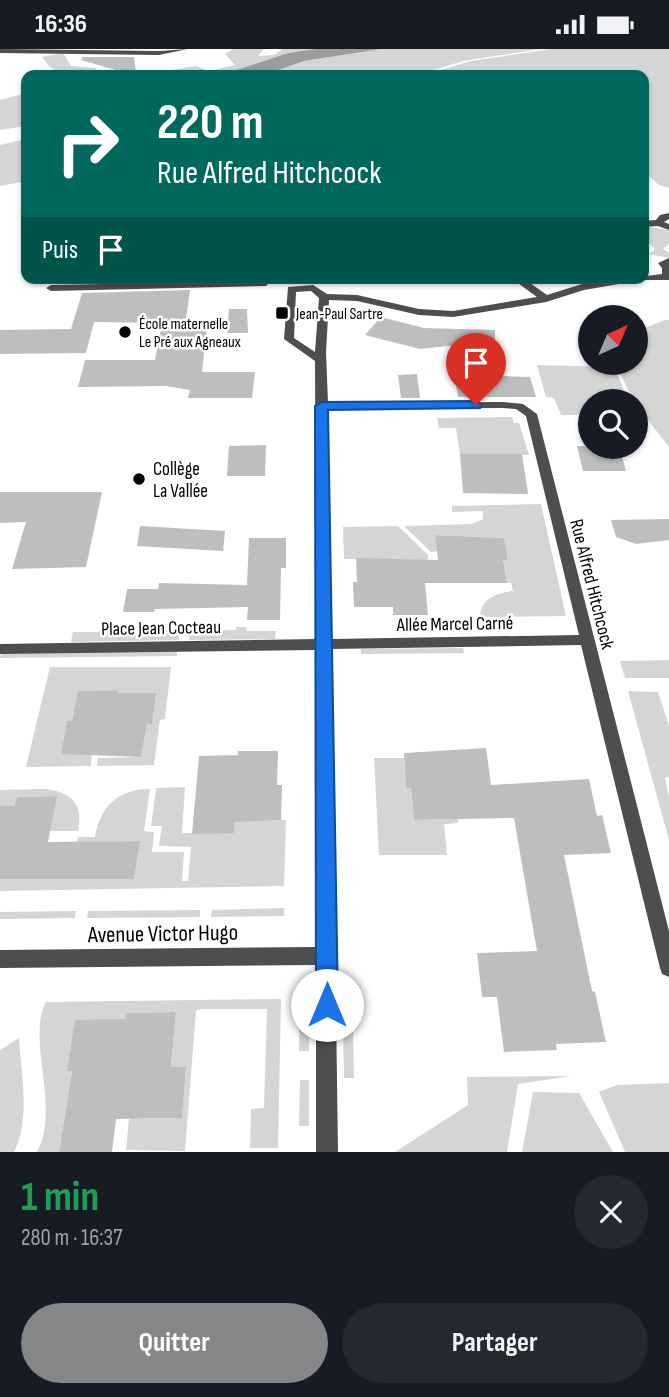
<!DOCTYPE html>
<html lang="fr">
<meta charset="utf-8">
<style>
:root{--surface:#171b24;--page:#242831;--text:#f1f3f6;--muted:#9ea1a6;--accent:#858687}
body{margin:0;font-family:"Sofia Sans Condensed",sans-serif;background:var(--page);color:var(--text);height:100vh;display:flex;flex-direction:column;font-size:26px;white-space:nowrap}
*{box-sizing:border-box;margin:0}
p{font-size:23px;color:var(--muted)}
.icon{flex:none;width:38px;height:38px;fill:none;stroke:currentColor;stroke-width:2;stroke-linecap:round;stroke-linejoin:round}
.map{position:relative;height:1103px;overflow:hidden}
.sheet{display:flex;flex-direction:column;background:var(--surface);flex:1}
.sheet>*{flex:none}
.banner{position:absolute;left:21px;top:21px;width:628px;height:214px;border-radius:14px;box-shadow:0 2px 5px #0004;background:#00695c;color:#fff;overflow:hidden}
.needle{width:46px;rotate:44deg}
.fabs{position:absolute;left:578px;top:256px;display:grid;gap:14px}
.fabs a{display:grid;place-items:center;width:70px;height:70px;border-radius:50%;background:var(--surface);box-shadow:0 2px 5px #0004;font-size:35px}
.pin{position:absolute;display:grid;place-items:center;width:60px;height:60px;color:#fff;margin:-72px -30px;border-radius:50% 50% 50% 0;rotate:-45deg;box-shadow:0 0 7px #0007}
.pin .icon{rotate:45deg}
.me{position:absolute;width:77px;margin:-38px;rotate:0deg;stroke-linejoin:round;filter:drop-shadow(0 0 5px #0008)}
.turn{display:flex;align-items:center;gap:24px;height:147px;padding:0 21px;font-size:32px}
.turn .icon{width:91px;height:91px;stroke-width:2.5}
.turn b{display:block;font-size:49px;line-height:60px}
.then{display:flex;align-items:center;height:66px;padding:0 21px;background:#0003;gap:14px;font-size:26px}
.round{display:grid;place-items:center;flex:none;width:74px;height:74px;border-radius:37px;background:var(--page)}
.headline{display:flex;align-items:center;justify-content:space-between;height:119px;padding:0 21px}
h1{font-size:42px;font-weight:700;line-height:52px;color:#1e9e55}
.button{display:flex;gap:14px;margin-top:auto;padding:14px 21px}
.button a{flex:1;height:80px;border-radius:42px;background:var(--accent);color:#fff;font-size:28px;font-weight:700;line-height:80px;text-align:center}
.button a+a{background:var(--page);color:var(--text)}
.status{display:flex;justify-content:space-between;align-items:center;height:49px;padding:0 35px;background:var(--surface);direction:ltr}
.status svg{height:19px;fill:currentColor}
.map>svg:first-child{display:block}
</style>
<div class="status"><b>16:36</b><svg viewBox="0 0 49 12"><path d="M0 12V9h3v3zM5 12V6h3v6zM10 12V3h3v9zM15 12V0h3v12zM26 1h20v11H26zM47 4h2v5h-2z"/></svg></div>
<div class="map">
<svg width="669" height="1103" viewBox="0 0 669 1103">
<rect width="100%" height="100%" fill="#fff"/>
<!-- green -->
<g fill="#d5d5d5">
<path d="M233 0H264L258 7 274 6 282 0H315L288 4 221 26H167L166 22 196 17 209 22 235 16 225 5Z"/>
<path d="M381 0H541L463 12 417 26H264L304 12Z"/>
<path d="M551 0H669V139L659 136 644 123V26H424L471 12Z"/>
<path d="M63 4 71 17 96 19V26H58L60 24 50 18 42 8Z"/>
<path d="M26 44V77L0 81V51Z"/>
<path d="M26 90V132L0 137V96Z"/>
<path d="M644 177 669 181V195L663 200 669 204V209L649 205 655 200 644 190Z"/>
<path d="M665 271H669V398L633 352 615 313H635V283Z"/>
<path d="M537 316 615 318 628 352H590V366H561L554 349 546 348Z"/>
<path d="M512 368 514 374H519L529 406 460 405 456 379H439L437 369Z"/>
<path d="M541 455 566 567 480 568C481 549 496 544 513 542L511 534H507L503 511H508L504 489 436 486 439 502 431 503 404 477 472 475 483 470V462L452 463V457Z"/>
<path d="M398 477 428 506V511L344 510 343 478Z"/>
<path d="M236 578H246L247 582H276L275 590 189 591 190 582 236 581Z"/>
<path d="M100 579H113V584L164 583 165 580 173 579V583H179V591L71 593 73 583H99Z"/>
<path d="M463 599 464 604 361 605V600Z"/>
<path d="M177 602V607L0 609 1 604Z"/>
<path d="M669 611V629H625L620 612Z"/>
<path d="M50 618H171L165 670 160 671 154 716 97 717 98 709 141 708 147 675H152L117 644V641L79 642 72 672 67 673 61 705H92L91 717 26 718Z"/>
<path d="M628 642 658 643 669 677V728L665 729 669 748V791Z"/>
<path d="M374 709H404L406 739H411L414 771 458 770V774L444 775 447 806H379Z"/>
<path d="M185 738 182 784H234L235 772 286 771 284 837 0 842V830H134L139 792 77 793 78 788H95C100 757 119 740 150 740L144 782 154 783 152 803H184L182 832H188L191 798 159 797 162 777H151L156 739Z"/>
<path d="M45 740C71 743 84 755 78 782H50L56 747 17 748 14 757H0V741Z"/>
<path d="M284 859V867L211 868 212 861Z"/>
<path d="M200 861V868L87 869 88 862Z"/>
<path d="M76 862 75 869 0 870V863Z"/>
<path d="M281 950 278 1099H250L251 1060 264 1059 267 960H203L196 961 185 1102 126 1101 129 1070 182 1069 186 1018H171L176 963 126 964 125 970 67 1022H72L59 1103H37C61 1059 26 990 46 953Z"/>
<path d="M300 952 309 953V1002H299Z"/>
<path d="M343 977H353L354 1029H344Z"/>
<path d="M19 989C21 1026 31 1070 14 1103H0V1001Z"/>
<path d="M571 1027 518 1035 507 1103H395L468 1056 467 1028Z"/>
<path d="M300 1031H309V1077H299Z"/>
<path d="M669 1034V1103H625L599 1043 617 1036Z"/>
<path d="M533 1043 579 1044 613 1103H522Z"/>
</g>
<!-- water -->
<path fill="#9c9c9c" d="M315 0H381L304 12 264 26H221L288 4Z"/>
<!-- building -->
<g fill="#bebebe">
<path d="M82 8H134L136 25H121L119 22 81 11Z"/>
<path d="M113 229H192L85 233 86 230Z"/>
<path d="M190 241 186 271 208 270 202 323H255L252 349H188L190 341 166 337 78 338 85 311H155L162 274 94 273 86 304 0 305V281L71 280 82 244Z"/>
<path d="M229 260H247L248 284H227Z"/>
<path d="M381 268 424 279 495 281V292L420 300 365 286Z"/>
<path d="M417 325 420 349H401L398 326Z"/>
<path d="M454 325 530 328 536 348H458Z"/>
<path d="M266 396 265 427H227L229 397Z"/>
<path d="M577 397H619L626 422H583Z"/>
<path d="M460 405H522L528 445 463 444Z"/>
<path d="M0 443H102L86 518 12 520 26 473 0 474Z"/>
<path d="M669 470V491L636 495 616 488 611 471Z"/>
<path d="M140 477 225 482 223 502 137 497Z"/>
<path d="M435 486 504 489 508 511H503L507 534H425L428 566H393V558H354L353 533H357L356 509 438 511Z"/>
<path d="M249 489H286V519H281L280 571H247L248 558 155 560 154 563H123L127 540H158L159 534 247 536Z"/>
<path d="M118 641 117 644H156L152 675H147L141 708 61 705 67 672H72L78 642Z"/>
<path d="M486 699 491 736 589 730 597 767 602 766 611 804 564 806 592 942 595 943 606 993 556 995 557 1001 504 1003 497 948H482L477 904 537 902 514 769 414 771 411 739H406L404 704Z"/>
<path d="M238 702H278L277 736H282L281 771 235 773 234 784 192 785 199 707 238 706Z"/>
<path d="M57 747 48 793 140 792 134 830H0V757H14L17 748Z"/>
<path d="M176 963 171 1018H186L182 1069 116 1070 112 1103H59L72 1022H67L75 971 125 970 126 964Z"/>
</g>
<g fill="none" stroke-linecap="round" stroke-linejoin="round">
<!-- pedestrian -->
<path fill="#4e4e4e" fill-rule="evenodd" d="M263 232 268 235 266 237 51 242 46 239 51 236Z"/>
<!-- minor -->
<g fill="#4e4e4e" fill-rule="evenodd">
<path d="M0 0 159 2 188 0 159 6 0 4Z"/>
<path d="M669 164V170L664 173 669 175V181L658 177 644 178V172L656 171 660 166Z"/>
<path d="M669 209V231H642L584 241 546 253 453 268 419 266 357 252 329 251 326 303 328 354 503 353 523 355 537 365 669 882V928L662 925 660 919 581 596 331 600 338 1103H316V916L0 919V901L316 898V601L0 605V595L316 590 315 312 284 290 288 238 313 236 327 245 357 246 419 260 453 262 537 248 511 229H523L547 246 582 235 662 225V219L658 214ZM311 242 319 249 315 303 294 289 296 243ZM328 360 503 359 516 360 526 367 579 586 331 590Z"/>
</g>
</g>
<!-- route -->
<path fill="#1a73e8" stroke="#114b97" stroke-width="2" d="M476 352 482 356 480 359 328 361 338 956 335 963 327 966 319 963 316 956 315 357 322 353Z"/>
<!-- markers -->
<g fill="#000" stroke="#fff" stroke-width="2.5">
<rect x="275" y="257" width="14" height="14" rx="3.5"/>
<circle cx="125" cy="283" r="7"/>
<circle cx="139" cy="430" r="7"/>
</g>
<g text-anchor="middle" stroke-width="5" stroke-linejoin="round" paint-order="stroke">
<!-- far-poi labels -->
<g font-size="16" fill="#000" stroke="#fff" text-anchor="start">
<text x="296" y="270">Jean-Paul Sartre</text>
<text x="139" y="280">École maternelle<tspan x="139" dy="18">Le Pré aux Agneaux</tspan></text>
</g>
<!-- poi labels -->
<g font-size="19" fill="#000" stroke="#fff" text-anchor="start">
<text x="153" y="426">Collège<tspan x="153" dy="22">La Vallée</tspan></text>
</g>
<!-- street labels -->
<g font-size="19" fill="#000" stroke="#fff">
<text transform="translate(593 535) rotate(76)" y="7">Rue Alfred Hitchcock</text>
<text transform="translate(455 574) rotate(-1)" y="7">Allée Marcel Carné</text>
<text transform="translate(161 578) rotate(-1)" y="7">Place Jean Cocteau</text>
</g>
<!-- near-street labels -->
<g font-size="23" fill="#000" stroke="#fff">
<text transform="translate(163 884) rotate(-1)" y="8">Avenue Victor Hugo</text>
</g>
</g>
</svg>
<div class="fabs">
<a><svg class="needle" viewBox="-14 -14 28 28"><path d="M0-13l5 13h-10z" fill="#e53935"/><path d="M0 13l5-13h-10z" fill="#9ea1a6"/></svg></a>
<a><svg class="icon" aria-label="search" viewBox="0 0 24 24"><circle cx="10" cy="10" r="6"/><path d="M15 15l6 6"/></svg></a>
</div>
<div class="pin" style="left:476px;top:356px;background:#d93025"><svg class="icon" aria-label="arrive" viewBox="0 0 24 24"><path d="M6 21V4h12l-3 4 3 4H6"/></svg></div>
<svg class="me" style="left:327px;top:956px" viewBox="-20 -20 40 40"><circle r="19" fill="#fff"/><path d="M0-13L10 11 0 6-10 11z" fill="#1a73e8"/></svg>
<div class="banner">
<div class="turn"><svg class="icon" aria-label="right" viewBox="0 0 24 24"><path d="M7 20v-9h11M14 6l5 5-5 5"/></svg><div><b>220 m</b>Rue Alfred Hitchcock</div></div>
<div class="then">Puis<svg class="icon" aria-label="arrive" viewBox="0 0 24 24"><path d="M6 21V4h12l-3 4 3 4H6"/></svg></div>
</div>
</div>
<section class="sheet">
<div class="headline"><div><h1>1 min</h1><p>280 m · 16:37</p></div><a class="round"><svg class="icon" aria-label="close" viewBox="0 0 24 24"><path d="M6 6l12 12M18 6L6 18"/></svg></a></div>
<div class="button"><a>Quitter</a><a>Partager</a></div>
</section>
